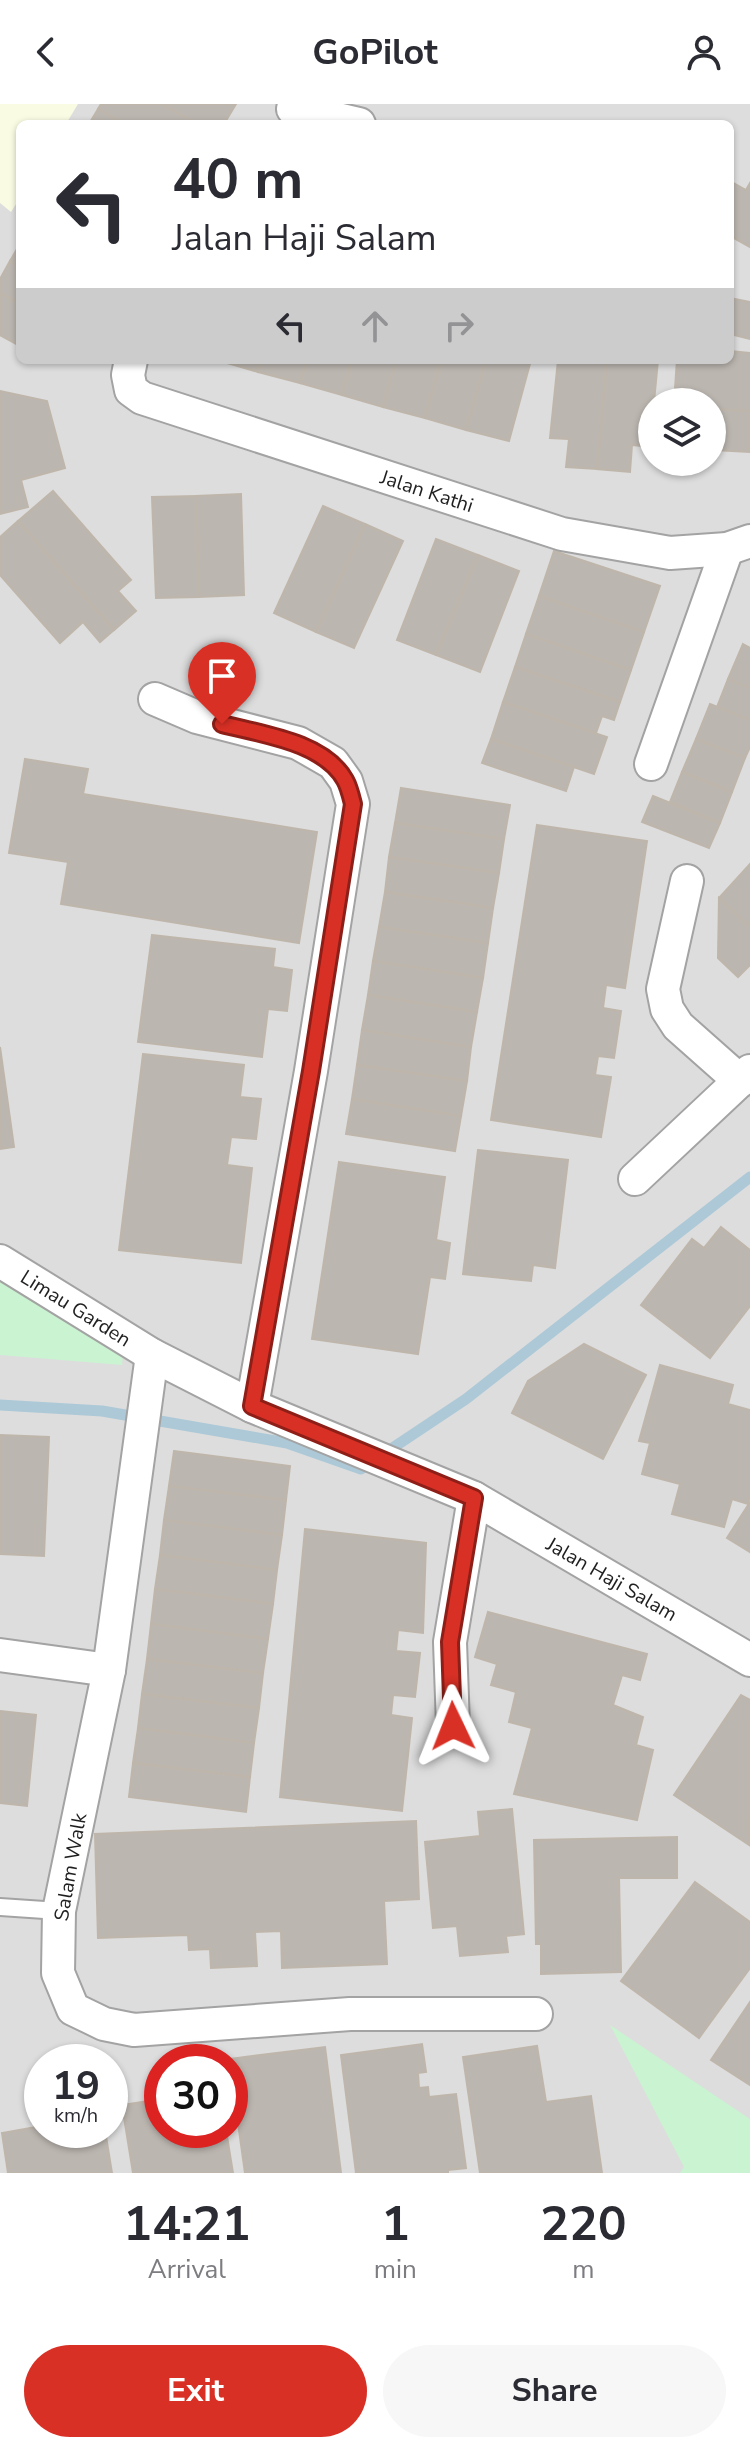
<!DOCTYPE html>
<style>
:root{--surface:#fff;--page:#f7f7f7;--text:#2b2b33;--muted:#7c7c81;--accent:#d93025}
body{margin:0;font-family:"Nunito Sans",sans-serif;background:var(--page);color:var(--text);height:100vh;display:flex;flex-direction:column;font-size:30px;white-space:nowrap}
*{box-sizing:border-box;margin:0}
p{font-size:26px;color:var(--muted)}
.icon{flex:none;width:44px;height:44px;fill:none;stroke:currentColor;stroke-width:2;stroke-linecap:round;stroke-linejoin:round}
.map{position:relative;height:2069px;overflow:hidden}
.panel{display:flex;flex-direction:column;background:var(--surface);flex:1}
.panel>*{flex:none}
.top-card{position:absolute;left:16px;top:16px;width:718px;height:244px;border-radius:12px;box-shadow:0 2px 6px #0004;background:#fff;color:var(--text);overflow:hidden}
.buttons{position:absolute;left:638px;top:284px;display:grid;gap:16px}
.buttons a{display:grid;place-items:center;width:88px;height:88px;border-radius:50%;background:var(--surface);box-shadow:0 2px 6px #0004;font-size:40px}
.speed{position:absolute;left:24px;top:1940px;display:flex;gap:16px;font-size:40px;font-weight:700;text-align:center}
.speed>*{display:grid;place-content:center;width:104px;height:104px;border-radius:50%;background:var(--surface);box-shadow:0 2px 6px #0004;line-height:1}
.speed small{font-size:20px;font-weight:400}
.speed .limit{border:12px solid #d22;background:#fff;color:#111}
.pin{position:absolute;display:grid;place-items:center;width:68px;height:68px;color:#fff;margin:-82px -34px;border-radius:50% 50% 50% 0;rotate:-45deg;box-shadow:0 0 8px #0007}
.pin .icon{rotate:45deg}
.me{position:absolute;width:88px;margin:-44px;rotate:358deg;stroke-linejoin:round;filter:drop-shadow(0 0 6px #0008)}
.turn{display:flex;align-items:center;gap:28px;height:168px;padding:0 24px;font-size:36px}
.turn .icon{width:104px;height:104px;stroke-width:2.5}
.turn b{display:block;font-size:56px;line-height:68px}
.lanes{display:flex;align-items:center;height:76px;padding:0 24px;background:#0003;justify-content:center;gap:40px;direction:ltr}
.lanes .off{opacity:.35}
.eta{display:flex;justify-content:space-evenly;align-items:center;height:136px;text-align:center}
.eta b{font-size:48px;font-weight:700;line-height:56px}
.action{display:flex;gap:16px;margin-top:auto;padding:16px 24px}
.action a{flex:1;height:92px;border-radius:48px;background:var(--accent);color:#fff;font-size:32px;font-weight:700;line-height:92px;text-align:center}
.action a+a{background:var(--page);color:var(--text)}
header{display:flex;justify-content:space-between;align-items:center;height:104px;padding:0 24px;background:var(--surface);font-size:36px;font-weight:700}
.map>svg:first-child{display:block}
</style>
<header><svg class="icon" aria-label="back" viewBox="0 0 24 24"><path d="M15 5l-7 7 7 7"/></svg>GoPilot<svg class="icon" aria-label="person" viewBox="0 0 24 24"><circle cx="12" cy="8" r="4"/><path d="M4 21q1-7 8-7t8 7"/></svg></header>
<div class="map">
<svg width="750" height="2069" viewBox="0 0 750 2069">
<rect width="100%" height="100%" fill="#efede7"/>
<!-- residential -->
<path fill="#ddd" fill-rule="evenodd" d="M0 0H750V2069H0ZM20 20H730V256H20ZM652 298H712V358H652ZM42 1958H110V2026H42ZM162 1958H230V2026H162Z"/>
<!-- education -->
<path fill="#f9fbe3" d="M0 0H78L66 20H20V94L11 108 0 99Z"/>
<!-- park -->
<g fill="#caf3d1">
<path d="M0 1164 124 1238 122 1261 0 1251Z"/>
<path d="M610 1921 750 2015V2069H680L684 2063Z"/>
</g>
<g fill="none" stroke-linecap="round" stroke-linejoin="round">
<!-- stream -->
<path stroke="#adc9d7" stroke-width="11" d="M0 1301 102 1307 287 1339 361 1365 466 1295 750 1073"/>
</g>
<!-- building -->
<g fill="#bcb6b0" stroke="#bfb6ab" stroke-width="2">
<path d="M101 0H162L197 20H125L98 5Z"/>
<path d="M162 0H236L224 20H197Z"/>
<path d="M98 5 125 20H89Z"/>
<path d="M730 77 746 86 750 79V143L730 132Z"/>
<path d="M20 140V163L10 157Z"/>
<path d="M10 157 20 163V200L0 189V175Z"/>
<path d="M0 189 20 200V242L0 231Z"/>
<path d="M730 194 750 198V235L730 230Z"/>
<path d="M730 247 750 249V307L712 305V298H674L677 256H730Z"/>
<path d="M217 256H262L258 268Z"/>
<path d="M262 256H307L300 279 258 268Z"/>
<path d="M307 256H352L342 291 300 279Z"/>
<path d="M352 256H396L383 303 342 291Z"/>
<path d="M396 256H441L425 314 383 303Z"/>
<path d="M441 256H486L466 326 425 314Z"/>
<path d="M486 256H531L509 337 466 326Z"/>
<path d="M558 256H607L597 365 566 363 569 335 550 334Z"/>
<path d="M607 256H658L654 298H652L650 343 632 341 630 368 597 365Z"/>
<path d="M0 287 47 297 65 364 21 376 28 403 0 410Z"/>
<path d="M712 305 750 307 749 348 714 346 712 357Z"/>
<path d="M53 387 131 476 118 487 136 507 114 526 18 417Z"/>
<path d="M241 390 244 491 199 493 196 392Z"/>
<path d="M196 392 199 493 156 494 152 393Z"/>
<path d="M323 402 365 420 316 528 274 509Z"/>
<path d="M18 417 114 526 100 538 83 518 60 539 0 471V433Z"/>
<path d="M365 420 403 437 354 544 316 528Z"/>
<path d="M436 435 478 451 436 551 397 536Z"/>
<path d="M554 447 660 482 644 528 539 492Z"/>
<path d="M478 451 519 467 480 568 436 551Z"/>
<path d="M539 492 644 528 631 566 526 530Z"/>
<path d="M526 530 631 566 620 598 515 563Z"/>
<path d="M743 540 750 544V584L728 575Z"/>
<path d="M515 563 620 598 614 616 602 612 596 629 503 598Z"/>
<path d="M728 575 750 584V616L717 603Z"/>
<path d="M503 598 607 633 594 670 491 635Z"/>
<path d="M710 600 750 616V643L745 654 696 635Z"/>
<path d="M491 635 574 663 566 687 482 659Z"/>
<path d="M696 635 745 654 732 688 682 668Z"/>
<path d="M25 655 88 665 83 690 317 728 299 839 61 800 68 758 9 749Z"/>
<path d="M682 668 732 688 720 719 670 698Z"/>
<path d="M401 684 510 701 504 735 395 719Z"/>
<path d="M653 692 720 719 709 744 642 718Z"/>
<path d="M395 719 504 735 499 769 389 753Z"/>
<path d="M537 721 647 737 625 884 606 881 603 904 621 907 614 954 598 952 595 971 611 973 601 1033 491 1016Z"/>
<path d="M389 753 499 769 493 804 385 788Z"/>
<path d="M750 760V823L719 794Z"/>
<path d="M385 788 493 804 488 839 379 823Z"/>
<path d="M719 794 750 823V861L738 873 718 854Z"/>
<path d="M379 823 488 839 483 874 373 857Z"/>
<path d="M152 831 275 845 273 863 292 866 287 907 268 905 262 953 138 938Z"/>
<path d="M373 857 483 874 477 908 368 891Z"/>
<path d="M368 891 477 908 471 943 362 926Z"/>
<path d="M362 926 471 943 467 977 357 961Z"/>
<path d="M0 943 14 1043 0 1045Z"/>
<path d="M143 950 244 961 240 993 261 995 256 1035 231 1033 227 1061 252 1064 241 1159 119 1146Z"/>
<path d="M357 961 467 977 461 1012 352 995Z"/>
<path d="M352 995 461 1012 455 1047 346 1030Z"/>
<path d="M478 1046 568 1056 555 1164 533 1161 531 1177 463 1170Z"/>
<path d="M339 1058 445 1073 436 1136 450 1139 445 1175 430 1173 418 1250 312 1235Z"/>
<path d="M721 1123 750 1146V1202L710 1254 641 1201 692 1135 704 1144Z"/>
<path d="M584 1240 646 1271 603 1355 512 1309 528 1277Z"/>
<path d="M660 1261 733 1281 728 1300 750 1306V1391L748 1400 732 1395 724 1423 672 1410 680 1380 642 1370 650 1339 639 1337Z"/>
<path d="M0 1331 49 1333 44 1452 0 1450Z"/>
<path d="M174 1347 290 1362 286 1396 169 1382Z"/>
<path d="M169 1382 286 1396 282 1431 164 1416Z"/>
<path d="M750 1398V1448L727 1434Z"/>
<path d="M164 1416 282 1431 277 1466 160 1451Z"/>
<path d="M305 1425 426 1439 423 1529 398 1526 396 1547 420 1549 415 1593 393 1591 391 1611 412 1614 402 1707 280 1693Z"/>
<path d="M160 1451 277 1466 273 1500 155 1485Z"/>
<path d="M155 1485 273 1500 268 1535 151 1520Z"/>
<path d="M488 1508 647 1550 640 1576 622 1571 613 1601 643 1613 636 1641 653 1646 637 1716 514 1690 532 1624 509 1618 516 1588 491 1581 497 1560 475 1553Z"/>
<path d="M151 1520 268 1535 263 1569 147 1555Z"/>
<path d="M147 1555 263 1569 259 1604 142 1590Z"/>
<path d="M142 1590 259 1604 254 1639 138 1624Z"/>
<path d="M741 1591 750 1596 749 1741 674 1691Z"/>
<path d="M0 1607 36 1611 27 1702 0 1699Z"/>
<path d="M138 1624 254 1639 250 1673 133 1659Z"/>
<path d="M133 1659 250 1673 246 1708 129 1693Z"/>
<path d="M512 1705 524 1830 506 1832 508 1848 460 1852 457 1822 433 1824 425 1738 480 1732 478 1708Z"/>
<path d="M416 1717 419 1795 384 1797 387 1860 282 1864 281 1827 255 1828 257 1862 211 1864 210 1845 189 1846 188 1831 98 1834 95 1730Z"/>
<path d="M677 1733V1774H619L621 1868 541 1870V1840H536L534 1736Z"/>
<path d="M695 1778 750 1818V1864L699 1934 621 1877Z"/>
<path d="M750 1898V1981L711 1956Z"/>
<path d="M422 1940 426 1968 418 1969 419 1984 428 1983 429 1993 456 1990 466 2064 448 2066V2069H356L341 1951Z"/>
<path d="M537 1942 546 1998 591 1992 602 2069H480L463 1953Z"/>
<path d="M325 1943 341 2069H245L229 1955Z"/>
<path d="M162 1995V2026H226L233 2069H133L122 2001Z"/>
<path d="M42 2022V2026H105L112 2069H8L2 2029Z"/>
</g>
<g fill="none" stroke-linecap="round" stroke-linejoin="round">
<!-- lane casing -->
<g stroke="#a3a3a3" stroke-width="20">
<path id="lane" d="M0 1803 59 1807"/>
</g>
<!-- street casing -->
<g stroke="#a3a3a3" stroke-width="36">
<g id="street">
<path d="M293 5 359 20"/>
<path d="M131 256 128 271 131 286 142 294 562 430 670 449 727 445 750 437"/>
<path d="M155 595 197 613 298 639 333 659 346 677 353 700 311 967 252 1302"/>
<path d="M651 660 727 445"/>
<path d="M687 777 663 885 667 905 678 922 740 977"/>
<path d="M635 1075 750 967"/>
<path d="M0 1157 152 1251 252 1302 474 1394 750 1556"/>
<path d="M152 1251 109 1566 59 1807 58 1869 73 1905 104 1920 134 1926 350 1910H536"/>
<path d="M0 1551 109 1566"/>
<path d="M453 1622 450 1538 474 1394"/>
</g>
</g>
<!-- lane -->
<use href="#lane" stroke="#fff" stroke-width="16"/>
<!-- street -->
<use href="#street" stroke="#fff" stroke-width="32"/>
</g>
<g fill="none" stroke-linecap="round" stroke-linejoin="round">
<!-- route casing -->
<g stroke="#8d1f18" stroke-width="20">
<path id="route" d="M222 620C261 630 324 638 345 676 349 683 351 692 353 700L311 967 252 1302 474 1394 450 1538 453 1622"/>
</g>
<!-- route -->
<use href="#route" stroke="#d93025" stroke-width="14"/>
</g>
<g text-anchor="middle" stroke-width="8" stroke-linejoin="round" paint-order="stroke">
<!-- street labels -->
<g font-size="20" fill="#1f1f1f" stroke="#fff">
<text transform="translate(427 387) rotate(18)" y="7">Jalan Kathi</text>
<text transform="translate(76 1204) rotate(32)" y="7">Limau Garden</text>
<text transform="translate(612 1475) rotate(30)" y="7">Jalan Haji Salam</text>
<text transform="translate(70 1763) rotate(-80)" y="7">Salam Walk</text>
</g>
</g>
</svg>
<div class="buttons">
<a><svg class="icon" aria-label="layers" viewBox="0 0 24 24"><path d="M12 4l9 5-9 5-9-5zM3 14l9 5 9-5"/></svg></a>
</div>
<div class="speed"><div>19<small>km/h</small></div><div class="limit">30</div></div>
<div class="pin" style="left:222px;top:620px;background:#d93025"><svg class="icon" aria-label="arrive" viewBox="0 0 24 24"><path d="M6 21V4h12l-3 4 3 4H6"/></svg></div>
<svg class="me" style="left:453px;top:1622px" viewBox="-20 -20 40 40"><path d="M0-17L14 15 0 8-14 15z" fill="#d93025" stroke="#fff" stroke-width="4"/></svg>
<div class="top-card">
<div class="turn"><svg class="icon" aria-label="left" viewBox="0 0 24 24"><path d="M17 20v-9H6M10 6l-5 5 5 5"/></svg><div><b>40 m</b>Jalan Haji Salam</div></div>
<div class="lanes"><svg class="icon" aria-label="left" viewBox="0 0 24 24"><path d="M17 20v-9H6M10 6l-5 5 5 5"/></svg><svg class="icon off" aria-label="ahead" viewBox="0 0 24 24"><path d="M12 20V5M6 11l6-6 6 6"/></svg><svg class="icon off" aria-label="right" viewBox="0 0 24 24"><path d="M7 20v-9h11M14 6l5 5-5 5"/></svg></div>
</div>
</div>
<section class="panel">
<div class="eta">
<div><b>14:21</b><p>Arrival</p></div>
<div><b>1</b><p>min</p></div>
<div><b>220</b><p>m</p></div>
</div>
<div class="action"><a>Exit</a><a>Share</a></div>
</section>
